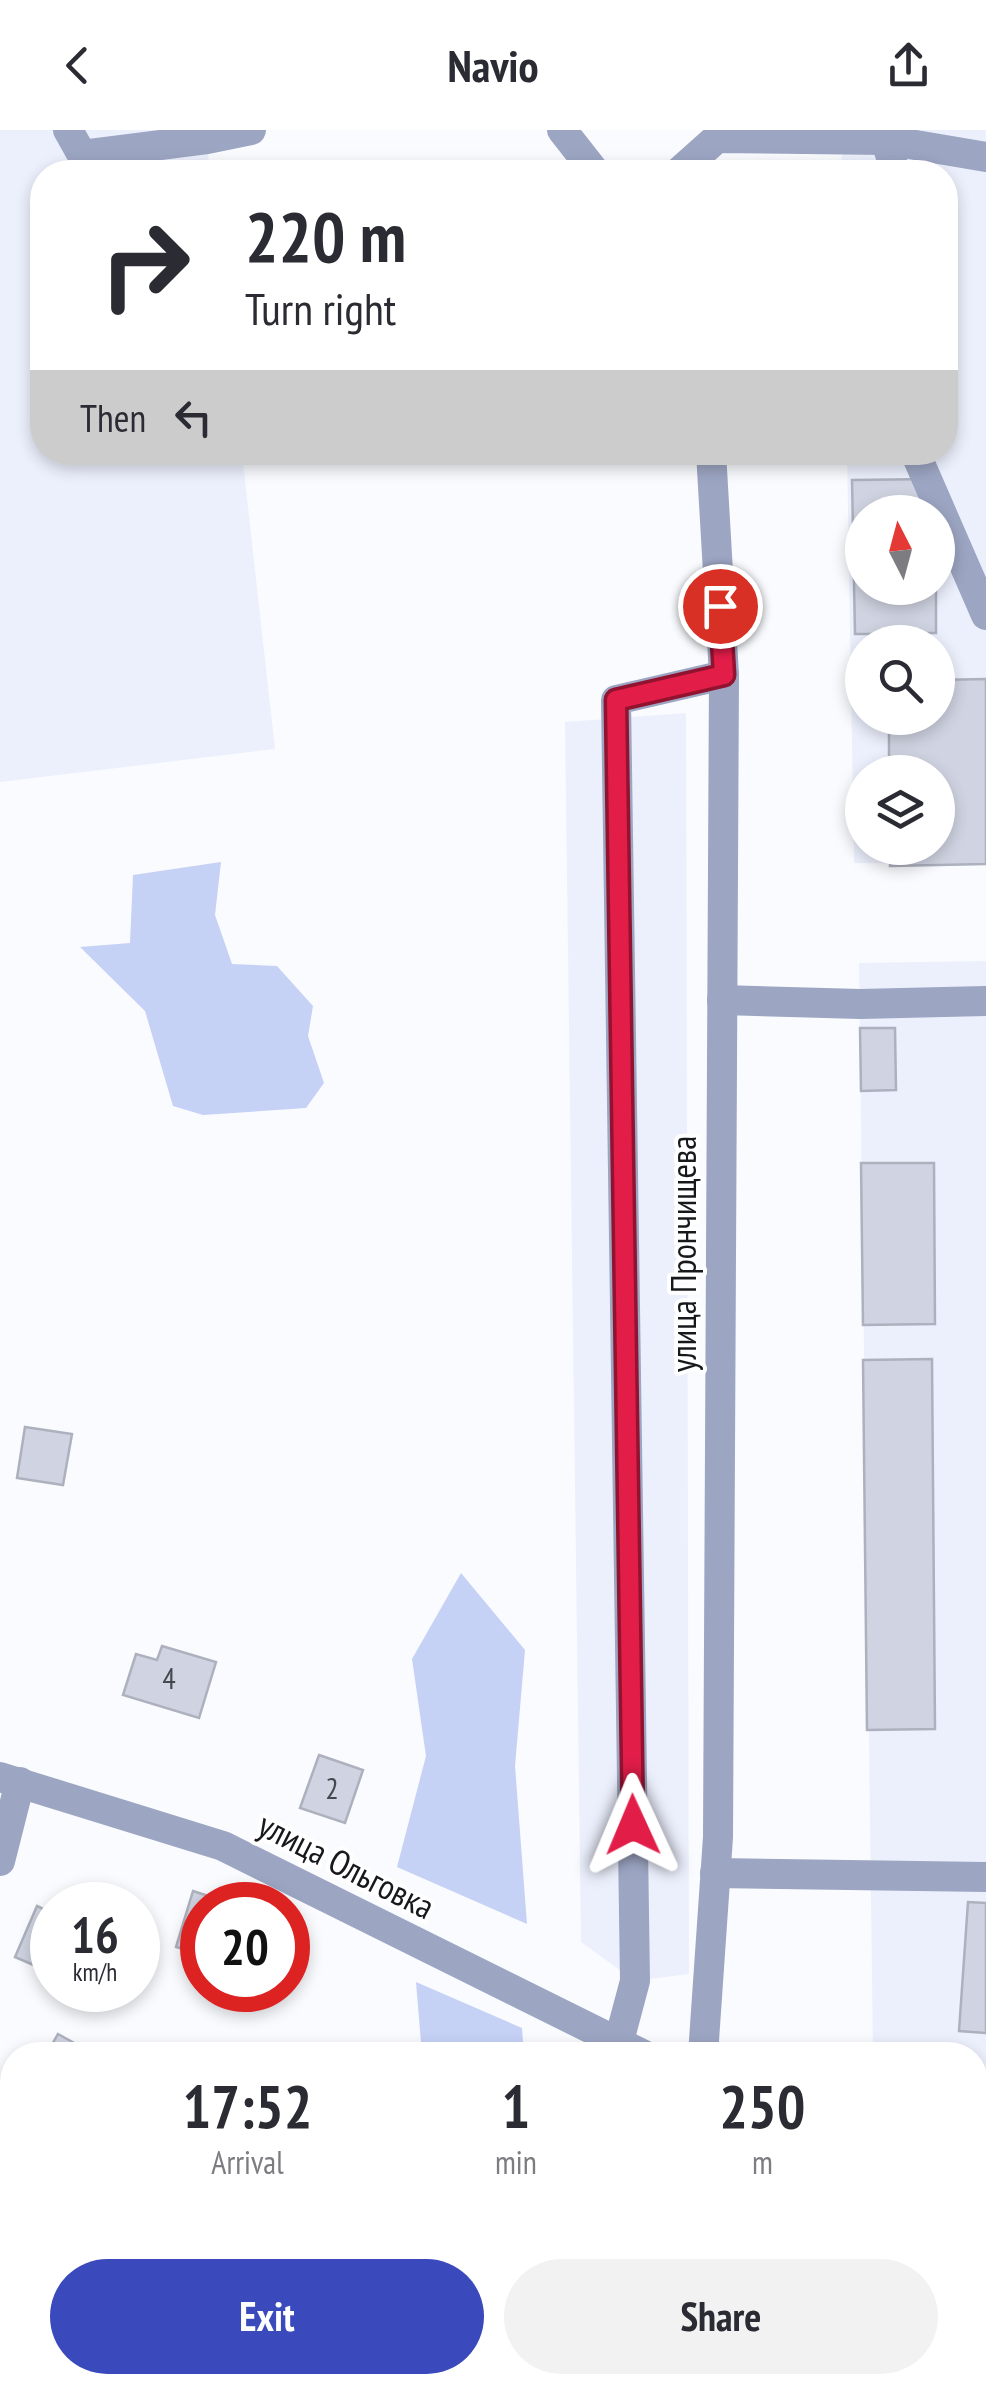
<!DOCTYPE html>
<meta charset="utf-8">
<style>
:root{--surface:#fff;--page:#f2f2f3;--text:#2b2b33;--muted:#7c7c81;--accent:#3a49bc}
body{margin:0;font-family:"PT Sans Narrow",sans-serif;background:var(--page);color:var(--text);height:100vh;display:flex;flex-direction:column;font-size:38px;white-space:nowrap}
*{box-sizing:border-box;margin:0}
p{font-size:32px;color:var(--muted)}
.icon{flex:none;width:55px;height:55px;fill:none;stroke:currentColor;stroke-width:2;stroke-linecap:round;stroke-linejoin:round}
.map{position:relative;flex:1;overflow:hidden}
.sheet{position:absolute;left:0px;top:1912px;width:988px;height:352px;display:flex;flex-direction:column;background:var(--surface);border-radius:40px 40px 0 0;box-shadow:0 5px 15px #0003}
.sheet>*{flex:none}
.guide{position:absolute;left:30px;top:30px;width:928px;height:305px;border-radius:40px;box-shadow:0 5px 15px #0003;background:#fff;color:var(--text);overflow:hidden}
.needle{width:65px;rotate:354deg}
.controls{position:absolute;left:845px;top:365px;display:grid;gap:20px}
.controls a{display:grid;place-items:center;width:110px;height:110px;border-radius:50%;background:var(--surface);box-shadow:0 5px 15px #0003;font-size:50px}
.speed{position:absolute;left:30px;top:1752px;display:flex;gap:20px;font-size:50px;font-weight:700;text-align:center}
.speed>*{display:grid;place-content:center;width:130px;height:130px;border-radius:50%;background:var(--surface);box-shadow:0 5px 15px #0003;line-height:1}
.speed small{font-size:25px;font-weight:400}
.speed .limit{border:15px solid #d22;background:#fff;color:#111}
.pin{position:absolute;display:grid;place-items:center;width:85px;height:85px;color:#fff;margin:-42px;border:5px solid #fff;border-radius:50%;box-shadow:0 2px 10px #0007}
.me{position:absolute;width:110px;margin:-55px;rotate:359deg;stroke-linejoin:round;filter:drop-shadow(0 0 8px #0008)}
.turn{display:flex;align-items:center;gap:35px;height:210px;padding:0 50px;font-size:45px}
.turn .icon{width:130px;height:130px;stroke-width:2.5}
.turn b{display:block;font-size:70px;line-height:85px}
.then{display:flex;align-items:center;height:95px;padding:0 50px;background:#0003;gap:20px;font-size:38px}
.eta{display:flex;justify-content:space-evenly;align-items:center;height:170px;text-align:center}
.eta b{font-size:60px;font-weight:700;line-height:70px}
.button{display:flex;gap:20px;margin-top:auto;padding:20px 50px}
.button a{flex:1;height:115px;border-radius:60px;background:var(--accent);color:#fff;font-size:40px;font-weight:700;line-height:115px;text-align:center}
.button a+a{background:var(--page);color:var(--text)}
header{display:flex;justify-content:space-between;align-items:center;height:130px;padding:0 50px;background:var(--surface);font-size:45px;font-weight:700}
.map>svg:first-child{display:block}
</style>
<header><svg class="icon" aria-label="back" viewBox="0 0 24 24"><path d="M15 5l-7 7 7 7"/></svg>Navio<svg class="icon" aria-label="share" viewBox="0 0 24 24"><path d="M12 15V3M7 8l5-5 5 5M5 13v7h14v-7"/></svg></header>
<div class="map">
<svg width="986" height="2264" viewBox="0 0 986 2264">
<rect width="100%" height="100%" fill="#fafbfe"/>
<!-- built -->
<g fill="#ecf0fd" fill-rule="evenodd">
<path d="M0 0H206L210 42H42V322L242 323 275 619 0 652Z"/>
<path d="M841 0H986V734L854 733 847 323 945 322V42H842ZM862 382H938V458H862ZM862 512H938V588H862ZM862 642H938V718H862Z"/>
<path d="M686 583 689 1844 635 1851 581 1812 565 592Z"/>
<path d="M986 831V2018H975V1925H873L859 833Z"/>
</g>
<!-- green -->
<g fill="#c6d1f6">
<path d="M221 732 215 785 232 834 277 836 313 876 308 906 324 953 306 978 203 985 173 976 145 881 80 817 130 813 133 745Z"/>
<path d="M461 1443 525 1520 515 1636 527 1794 397 1737 426 1626 412 1529Z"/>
<path d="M416 1852 522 1898 524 1925H422Z"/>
</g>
<!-- building -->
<g fill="#d0d4e2" stroke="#adb1be" stroke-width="2.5">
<path d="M934 349 935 382H862V458H936V503H908V512H883V504H855L852 350Z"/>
<path d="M986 549V734L890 736V718H938V642H889V588H938V550Z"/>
<path d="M860 898H895L896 960 861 961Z"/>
<path d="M861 1033H934L935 1194 863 1195Z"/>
<path d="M932 1229 935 1599 867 1600 863 1230Z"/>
<path d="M25 1297 72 1304 63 1355 17 1348Z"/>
<path d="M162 1516 216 1532 199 1588 123 1565 136 1524 157 1530Z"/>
<path d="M319 1625 363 1640 345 1693 300 1678Z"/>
<path d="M193 1761 236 1775H202V1825L176 1817Z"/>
<path d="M968 1772 986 1773V1903L959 1901Z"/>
<path d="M37 1776 52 1783V1843L15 1827Z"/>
<path d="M58 1904 96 1925H46Z"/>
<path d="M0 2071 12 2076 0 2107Z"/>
</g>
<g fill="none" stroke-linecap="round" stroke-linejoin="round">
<!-- minor -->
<g stroke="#9ca5c2" stroke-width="30">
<path d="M68 0 82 25 207 9 251 0"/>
<path d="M562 0 595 42"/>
<path d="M886 10 895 42"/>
<path d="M679 42 717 8 886 10 986 27"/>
<path d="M915 322 986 485"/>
<path d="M722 870 860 874 986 871"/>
<path d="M0 1647 223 1716 644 1925"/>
<path d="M0 1731 20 1652"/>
<path d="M715 1743 986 1747"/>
<path d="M619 1911 635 1851 616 570 724 545"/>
<path d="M703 1925 718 1707 724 545 711 322"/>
<path d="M0 1976 12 1984"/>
<path d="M626 2264 630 2252"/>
</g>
</g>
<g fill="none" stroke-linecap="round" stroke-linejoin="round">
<!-- route casing -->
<g stroke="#92132f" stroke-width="25">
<path id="route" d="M633 1695 616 570 724 545 720 476"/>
</g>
<!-- route -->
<use href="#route" stroke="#e11d48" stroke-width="18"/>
</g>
<g text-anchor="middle" stroke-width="8" stroke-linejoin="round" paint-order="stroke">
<!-- number labels -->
<g font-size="30" fill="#44474e">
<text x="169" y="1559">4</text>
<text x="332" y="1669">2</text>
</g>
<!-- street labels -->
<g font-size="35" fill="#16181c" stroke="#fff">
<text transform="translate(684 1124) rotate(-90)" y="12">улица Прончищева</text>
<text transform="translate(346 1736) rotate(27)" y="12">улица Ольговка</text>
</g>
</g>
</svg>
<div class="controls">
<a><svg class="needle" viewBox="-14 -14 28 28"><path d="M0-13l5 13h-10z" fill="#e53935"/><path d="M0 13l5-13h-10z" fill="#7c7c81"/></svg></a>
<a><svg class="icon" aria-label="search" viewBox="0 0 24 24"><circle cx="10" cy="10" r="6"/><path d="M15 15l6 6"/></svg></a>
<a><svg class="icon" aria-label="layers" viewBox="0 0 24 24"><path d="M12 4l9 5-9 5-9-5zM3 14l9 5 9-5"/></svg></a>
</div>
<div class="speed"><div>16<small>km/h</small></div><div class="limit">20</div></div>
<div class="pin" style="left:720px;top:476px;background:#d93025"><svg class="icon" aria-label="arrive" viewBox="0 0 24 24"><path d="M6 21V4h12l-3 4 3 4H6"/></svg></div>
<svg class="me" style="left:633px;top:1695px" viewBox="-20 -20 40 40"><path d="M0-17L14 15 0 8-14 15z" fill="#e11d48" stroke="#fff" stroke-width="4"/></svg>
<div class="guide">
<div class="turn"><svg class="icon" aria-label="right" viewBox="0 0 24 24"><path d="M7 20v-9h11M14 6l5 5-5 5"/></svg><div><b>220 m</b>Turn right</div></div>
<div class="then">Then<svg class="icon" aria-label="left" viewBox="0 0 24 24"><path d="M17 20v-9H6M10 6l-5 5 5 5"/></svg></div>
</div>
<section class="sheet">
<div class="eta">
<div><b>17:52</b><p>Arrival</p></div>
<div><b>1</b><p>min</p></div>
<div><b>250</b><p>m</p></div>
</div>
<div class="button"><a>Exit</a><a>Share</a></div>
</section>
</div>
